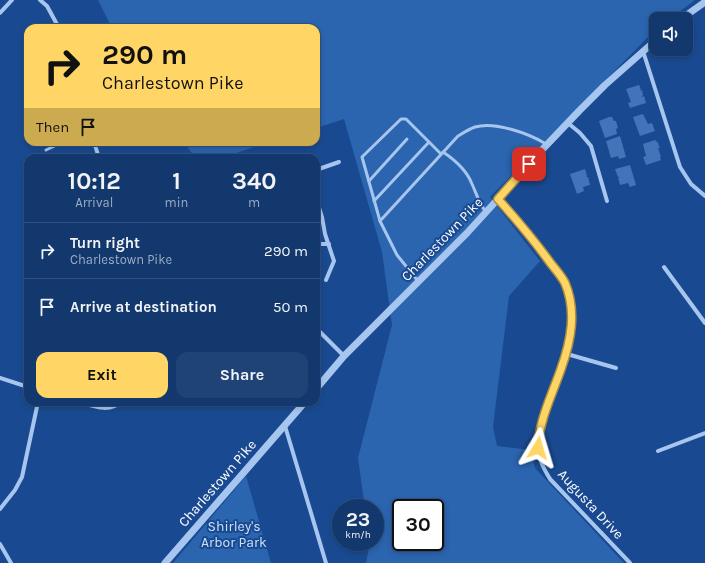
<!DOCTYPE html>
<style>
:root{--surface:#13386d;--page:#204375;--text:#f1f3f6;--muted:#9dacc2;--line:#325280;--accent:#ffd665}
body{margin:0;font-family:Karla,sans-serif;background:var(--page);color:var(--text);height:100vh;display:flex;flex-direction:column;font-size:15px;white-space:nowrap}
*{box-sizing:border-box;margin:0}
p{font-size:13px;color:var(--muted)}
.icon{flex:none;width:22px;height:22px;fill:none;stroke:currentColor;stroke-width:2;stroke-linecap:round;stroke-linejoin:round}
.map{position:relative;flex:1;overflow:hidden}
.sheet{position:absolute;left:24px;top:154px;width:296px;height:252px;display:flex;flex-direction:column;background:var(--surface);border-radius:12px;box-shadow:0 2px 6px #0003,0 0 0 1px var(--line)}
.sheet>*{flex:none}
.top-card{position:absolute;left:24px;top:24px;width:296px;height:122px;border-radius:12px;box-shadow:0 2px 6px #0003,0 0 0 1px var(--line);background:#ffd665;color:#111;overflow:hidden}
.buttons{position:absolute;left:649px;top:12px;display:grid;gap:8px}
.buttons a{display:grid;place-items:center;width:44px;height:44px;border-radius:8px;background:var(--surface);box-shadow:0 2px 6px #0003,0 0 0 1px var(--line);font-size:20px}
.speed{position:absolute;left:332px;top:499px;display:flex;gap:8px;font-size:20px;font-weight:700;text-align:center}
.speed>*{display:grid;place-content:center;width:52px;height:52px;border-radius:50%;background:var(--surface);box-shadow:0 2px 6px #0003,0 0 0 1px var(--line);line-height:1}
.speed small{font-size:10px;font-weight:400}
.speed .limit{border:2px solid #111;border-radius:6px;background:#fff;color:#111}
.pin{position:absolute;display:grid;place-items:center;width:34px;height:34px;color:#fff;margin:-17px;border-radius:8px;box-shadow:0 2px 6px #0006}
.me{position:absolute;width:44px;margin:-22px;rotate:7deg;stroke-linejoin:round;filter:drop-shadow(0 0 3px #0008)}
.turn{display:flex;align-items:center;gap:14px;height:84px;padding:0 12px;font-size:18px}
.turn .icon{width:52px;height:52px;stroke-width:2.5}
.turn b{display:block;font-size:28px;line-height:34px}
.then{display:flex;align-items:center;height:38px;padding:0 12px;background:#0003;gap:8px;font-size:15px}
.eta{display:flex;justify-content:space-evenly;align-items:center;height:68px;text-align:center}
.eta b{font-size:24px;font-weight:700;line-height:28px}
.button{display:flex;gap:8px;margin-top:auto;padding:8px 12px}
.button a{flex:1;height:46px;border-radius:12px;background:var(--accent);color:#111;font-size:16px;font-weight:700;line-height:46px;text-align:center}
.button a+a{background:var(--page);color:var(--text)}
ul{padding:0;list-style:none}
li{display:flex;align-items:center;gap:12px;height:56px;padding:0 12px;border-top:1px solid var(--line)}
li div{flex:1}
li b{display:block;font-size:15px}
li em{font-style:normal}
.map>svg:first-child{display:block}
</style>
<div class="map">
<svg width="705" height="563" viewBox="0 0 705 563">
<rect width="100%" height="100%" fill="#194a91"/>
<!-- green -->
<g fill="#2b64af" fill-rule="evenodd">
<path d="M98 0H695L670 19H656V29L490 197 540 261 509 296 493 427 497 446 530 450 535 468 624 563H366L370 542H375V508H365L358 458 392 325 382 252 344 119 316 128V28H112ZM401 508H435V542H401Z"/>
<path d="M184 142H268C252 147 215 163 199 158 192 155 188 148 184 142Z"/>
<path d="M246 476 271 563H173Z"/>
</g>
<!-- building -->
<g fill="#4174b9">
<path d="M639 85 641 89 639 91 642 90 643 95 641 97 644 96 646 103 630 108 628 103 631 102 626 89Z"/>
<path d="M643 114 648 124 652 123 655 131 640 136 633 117Z"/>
<path d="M609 117H612L614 121H616L618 128 616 129 617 134 605 138 599 121Z"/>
<path d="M620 136 626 157 619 159 618 156 611 158 606 141Z"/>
<path d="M655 140 658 143 660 148H658L661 157H660L661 160 646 165 643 157 646 156 643 144Z"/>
<path d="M630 165 636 185 630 187 628 183 620 185 618 178 620 177H618L615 169Z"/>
<path d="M585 169 587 176 586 177H588L590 185 583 187 584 191 577 194 570 174Z"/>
</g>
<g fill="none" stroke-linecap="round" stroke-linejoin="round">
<!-- service -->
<g stroke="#a7c6ef" stroke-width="3">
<path d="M46 150 63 142"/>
<path d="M443 152C455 160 467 171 472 184 477 195 479 203 486 212"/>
<path d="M369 181 407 139"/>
<path d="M374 201 429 142"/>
<path d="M380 221 458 136C463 133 469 129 475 127 495 121 530 134 546 144"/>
<path d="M418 281 397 255 380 221 362 157 401 119H406L441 154"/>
</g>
<!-- minor -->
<g stroke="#a7c6ef" stroke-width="4">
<path d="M40 0 47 6 59 28"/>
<path d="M0 13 12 0"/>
<path d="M643 51 680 167 691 184 705 196"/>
<path d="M568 123 580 133 591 146 607 201"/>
<path d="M94 142 99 158"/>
<path d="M316 170 339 162"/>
<path d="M316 198 322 217 325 234 334 261 326 280"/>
<path d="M498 199C516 219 532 239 548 260 553 267 561 274 565 282 585 323 561 369 547 407 543 421 537 434 538 448 539 460 544 469 550 479L630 563"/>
<path d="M316 244H329"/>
<path d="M664 267 705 323"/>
<path d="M316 328 344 356"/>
<path d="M567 354 616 368"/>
<path d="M0 378 28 387"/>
<path d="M79 402C93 406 109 413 121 402"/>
<path d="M285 426 326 563"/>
<path d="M658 451 705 433"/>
<path d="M0 509 15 490 22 477 38 402"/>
<path d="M0 544 11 563"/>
</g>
<!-- tertiary -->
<g stroke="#a7c6ef" stroke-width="7">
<path d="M681 19 705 2"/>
<path d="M316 389 344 356 467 233 498 199 518 175 579 111 605 85 656 40"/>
<path d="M165 563 305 402"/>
</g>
</g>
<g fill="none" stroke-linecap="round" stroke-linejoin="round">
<!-- route casing -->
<g stroke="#a68b42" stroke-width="10">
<path id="route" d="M529 164 498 199C516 219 533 239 549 261 554 268 561 275 565 283 577 311 571 341 561 369 552 395 539 420 538 448"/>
</g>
<!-- route -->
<use href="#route" stroke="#ffd665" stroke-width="7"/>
</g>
<g text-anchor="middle" stroke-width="4" stroke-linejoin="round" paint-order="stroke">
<!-- street labels -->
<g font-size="14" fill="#fff" stroke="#194a91">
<text transform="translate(442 239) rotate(-46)" y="5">Charlestown Pike</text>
<text transform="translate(217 483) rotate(-49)" y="5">Charlestown Pike</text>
<text transform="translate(591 504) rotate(47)" y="5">Augusta Drive</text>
</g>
<!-- park labels -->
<g font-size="14" fill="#cde1fb" stroke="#194a91">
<text x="234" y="531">Shirley's<tspan x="234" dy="16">Arbor Park</tspan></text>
</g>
</g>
</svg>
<div class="buttons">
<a><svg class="icon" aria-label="sound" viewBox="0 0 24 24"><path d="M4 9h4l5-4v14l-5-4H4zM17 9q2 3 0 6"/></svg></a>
</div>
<div class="speed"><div>23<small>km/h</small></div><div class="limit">30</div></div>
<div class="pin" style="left:529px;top:164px;background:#d93025"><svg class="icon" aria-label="arrive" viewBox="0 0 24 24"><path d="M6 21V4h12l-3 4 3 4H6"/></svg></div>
<svg class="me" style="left:538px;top:448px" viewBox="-20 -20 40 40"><path d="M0-17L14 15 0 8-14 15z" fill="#ffd665" stroke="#fff" stroke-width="4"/></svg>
<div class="top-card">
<div class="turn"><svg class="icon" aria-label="right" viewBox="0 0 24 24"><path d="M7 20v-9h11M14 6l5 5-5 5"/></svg><div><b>290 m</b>Charlestown Pike</div></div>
<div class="then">Then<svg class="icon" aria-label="arrive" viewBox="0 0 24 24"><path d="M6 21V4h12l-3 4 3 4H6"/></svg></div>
</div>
<section class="sheet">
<div class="eta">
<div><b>10:12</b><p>Arrival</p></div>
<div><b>1</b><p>min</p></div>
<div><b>340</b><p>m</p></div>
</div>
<ul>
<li><svg class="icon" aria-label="right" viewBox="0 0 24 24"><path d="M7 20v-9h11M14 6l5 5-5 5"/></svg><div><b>Turn right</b><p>Charlestown Pike</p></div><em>290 m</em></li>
<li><svg class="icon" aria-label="arrive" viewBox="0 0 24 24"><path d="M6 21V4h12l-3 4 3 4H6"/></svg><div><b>Arrive at destination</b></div><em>50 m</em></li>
</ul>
<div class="button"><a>Exit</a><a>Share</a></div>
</section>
</div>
